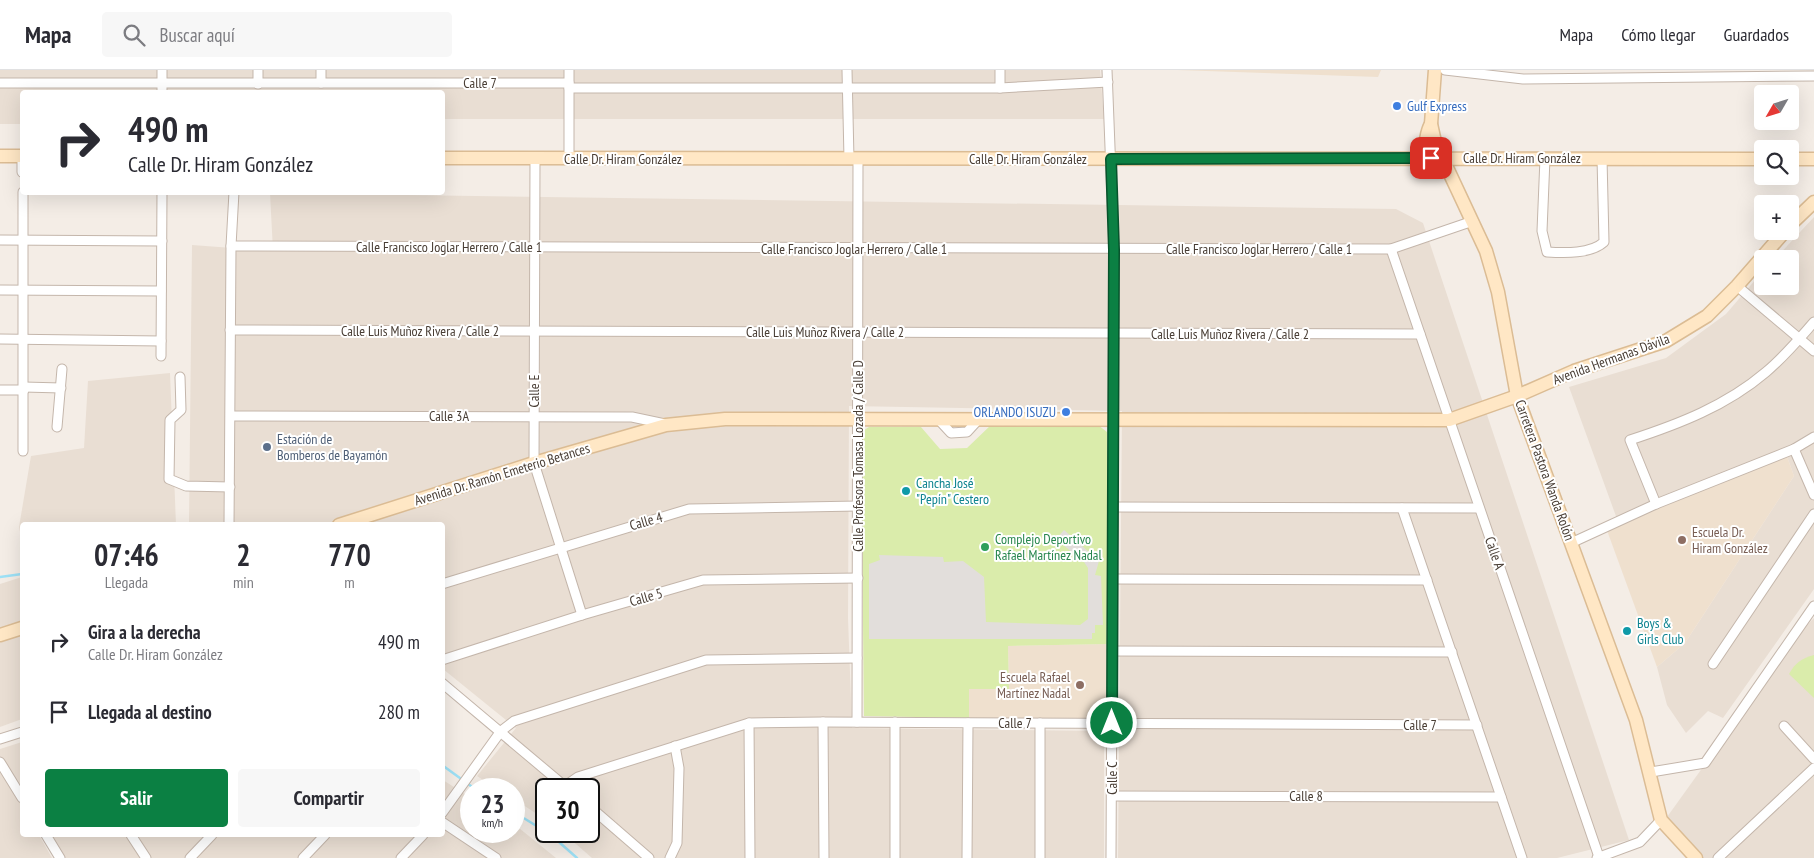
<!DOCTYPE html>
<html lang="es">
<meta charset="utf-8">
<style>
:root{--surface:#fff;--page:#f7f7f7;--text:#2b2b33;--muted:#7c7c81;--line:#e1e1e2;--accent:#0b8043}
body{margin:0;font-family:"PT Sans Narrow",sans-serif;background:var(--page);color:var(--text);height:100vh;display:flex;flex-direction:column;font-size:19px;white-space:nowrap}
*{box-sizing:border-box;margin:0}
p{font-size:16px;color:var(--muted)}
.icon{flex:none;width:28px;height:28px;fill:none;stroke:currentColor;stroke-width:2;stroke-linecap:round;stroke-linejoin:round}
.map{position:relative;flex:1;overflow:hidden}
.drawer{position:absolute;left:20px;top:452px;width:425px;height:315px;display:flex;flex-direction:column;background:var(--surface);border-radius:5px;box-shadow:0 5px 20px #0002}
.drawer>*{flex:none}
.guide{position:absolute;left:20px;top:20px;width:425px;height:105px;border-radius:5px;box-shadow:0 5px 20px #0002;background:#fff;color:var(--text);overflow:hidden}
.needle{width:32px;rotate:231deg}
.controls{position:absolute;left:1754px;top:15px;display:grid;gap:10px}
.controls a{display:grid;place-items:center;width:45px;height:45px;border-radius:5px;background:var(--surface);box-shadow:0 5px 20px #0002;font-size:25px}
.speed{position:absolute;left:460px;top:708px;display:flex;gap:10px;font-size:25px;font-weight:700;text-align:center}
.speed>*{display:grid;place-content:center;width:65px;height:65px;border-radius:50%;background:var(--surface);box-shadow:0 5px 20px #0002;line-height:1}
.speed small{font-size:12px;font-weight:400}
.speed .limit{border:2px solid #111;border-radius:8px;background:#fff;color:#111}
.pin{position:absolute;display:grid;place-items:center;width:42px;height:42px;color:#fff;margin:-21px;border-radius:10px;box-shadow:0 2px 8px #0006}
.me{position:absolute;width:55px;margin:-28px;rotate:0deg;stroke-linejoin:round;filter:drop-shadow(0 0 4px #0008)}
.turn{display:flex;align-items:center;gap:18px;height:105px;padding:0 25px;font-size:22px}
.turn .icon{width:65px;height:65px;stroke-width:2.5}
.turn b{display:block;font-size:35px;line-height:42px}
.eta{display:flex;justify-content:space-evenly;align-items:center;height:85px;text-align:center}
.eta b{font-size:30px;font-weight:700;line-height:35px}
.button{display:flex;gap:10px;margin-top:auto;padding:10px 25px}
.button a{flex:1;height:58px;border-radius:5px;background:var(--accent);color:#fff;font-size:20px;font-weight:700;line-height:58px;text-align:center}
.button a+a{background:var(--page);color:var(--text)}
ul{padding:0;list-style:none}
li{display:flex;align-items:center;gap:15px;height:70px;padding:0 25px}
li div{flex:1}
li b{display:block;font-size:19px}
li em{font-style:normal}
header{display:flex;align-items:center;gap:30px;box-sizing:border-box;height:70px;padding:0 25px;background:var(--surface);border-bottom:1px solid var(--line)}
header strong{font-size:24px}
nav{display:flex;gap:28px;margin-inline-start:auto;font-size:18px}
.search{width:350px;height:45px;background:var(--page);display:flex;align-items:center;gap:12px;box-sizing:border-box;padding:0 18px;border-radius:5px;color:var(--muted);font-size:19px}
.map>svg:first-child{display:block}
</style>
<header>
<strong>Mapa</strong>
<div class="search"><svg class="icon" aria-label="search" viewBox="0 0 24 24"><circle cx="10" cy="10" r="6"/><path d="M15 15l6 6"/></svg>Buscar aquí</div>
<nav><a>Mapa</a><a>Cómo llegar</a><a>Guardados</a></nav>
</header>
<div class="map">
<svg width="1814" height="788" viewBox="0 0 1814 788">
<rect width="100%" height="100%" fill="#f4ede6"/>
<!-- residential -->
<g fill="#e9ded3">
<path d="M0 0H1100L1104 49H443L442 22H22V54H0Z"/>
<path d="M270 123 1396 139 1423 153 1629 770 1557 788H1118L1122 341 849 336 848 548 852 658 1104 661V788H592L561 761H589V719H546V750L514 729V719H497L477 706 516 658 443 599 442 455H189L192 175 273 181Z"/>
<path d="M1814 147V519L1723 648 1708 641 1686 663 1667 635 1657 597 1685 573 1794 406 1785 381 1617 449 1569 317 1666 288 1726 244 1762 202V216H1790V189H1775Z"/>
<path d="M170 303 176 455H22V471L19 457 31 386 84 378 88 311Z"/>
<path d="M22 507V649L0 657V514Z"/>
<path d="M1814 548V788H1694L1662 754 1731 658 1781 581Z"/>
<path d="M22 672V727L0 693V679Z"/>
<path d="M0 695 22 735V765H39L52 788H0Z"/>
<path d="M443 710 471 728V761H514V754L556 788H63L48 765H442Z"/>
</g>
<!-- education -->
<g fill="#efe0ce">
<path d="M1177 0H1381L1378 7Z"/>
<path d="M1785 381 1794 406 1685 573 1657 597 1605 455Z"/>
<path d="M1109 574 1107 649 1105 650 969 648 968 619 1009 618 1008 576Z"/>
</g>
<!-- grass -->
<g fill="#daecab">
<path d="M992 354 1098 355 1107 362 1109 574 1008 576 1009 619H969V648L864 646 861 362 869 357H921L940 379 967 378Z"/>
<path d="M1814 585V628L1789 604C1795 593 1802 588 1814 585Z"/>
</g>
<!-- parking -->
<path fill="#e2dedb" d="M1064 460 1099 491 1095 505 1101 506 1103 555H1095V563H1092V569H869V494L880 490 879 485 943 487 944 492 963 491 984 507 986 552 1080 555 1088 549V498L1084 492 1056 469Z"/>
<g fill="none" stroke-linecap="round" stroke-linejoin="round">
<!-- stream -->
<g stroke="#9de1f6" stroke-width="2.5">
<path d="M0 507 22 504"/>
<path d="M442 695 475 719"/>
<path d="M514 742 551 765 577 788"/>
</g>
<!-- street casing -->
<g stroke="#c4b6ab" stroke-width="11">
<g id="street">
<path d="M847 0 849 89"/>
<path d="M1000 0V18"/>
<path d="M1107 0 1114 180 1111 788"/>
<path d="M1445 0 1523 9 1814 6"/>
<path d="M0 13H569"/>
<path d="M321 13V0"/>
<path d="M258 14V0"/>
<path d="M569 18H1000L1108 12"/>
<path d="M162 22V0"/>
<path d="M22 86V102"/>
<path d="M535 88 534 393 582 545"/>
<path d="M569 88V0"/>
<path d="M1545 88 1542 161 1547 182C1565 183 1591 184 1604 172L1602 88"/>
<path d="M23 122V381"/>
<path d="M0 170 162 171"/>
<path d="M231 176 1391 179 1473 151"/>
<path d="M1391 179 1599 787"/>
<path d="M1737 216 1814 281"/>
<path d="M0 220 161 221"/>
<path d="M230 260 1420 264"/>
<path d="M0 269 161 271"/>
<path d="M161 286 162 122"/>
<path d="M180 307 181 340 170 350 169 409 186 416 230 417"/>
<path d="M24 317 61 318"/>
<path d="M0 320H24"/>
<path d="M231 346 632 347 665 354"/>
<path d="M938 349 951 363 967 362 978 350"/>
<path d="M57 357 62 299"/>
<path d="M1794 379 1814 425"/>
<path d="M1656 434 1630 370C1679 354 1726 336 1766 302 1784 287 1799 269 1814 252"/>
<path d="M1113 437 1479 438"/>
<path d="M1402 438 1522 788"/>
<path d="M229 455 231 176 234 122"/>
<path d="M1571 473 1656 434 1794 379 1814 367"/>
<path d="M1113 509 1427 510"/>
<path d="M442 514 689 439 858 436"/>
<path d="M1112 581 1452 582"/>
<path d="M442 590 582 545 703 510 858 508"/>
<path d="M1713 594 1814 444"/>
<path d="M442 613 568 719"/>
<path d="M823 652 824 788"/>
<path d="M857 652 858 89"/>
<path d="M749 653 750 788"/>
<path d="M1784 656 1814 689"/>
<path d="M0 669 22 662"/>
<path d="M0 692 22 728"/>
<path d="M1651 702 1705 693 1814 536"/>
<path d="M565 716 578 707 749 653 823 652 1477 655"/>
<path d="M1112 726 1501 727"/>
<path d="M589 736 649 788"/>
<path d="M442 743 501 661 514 651 706 590 857 588"/>
<path d="M442 752 496 788"/>
<path d="M46 765 60 788"/>
<path d="M131 765 146 788"/>
<path d="M190 788 212 765"/>
<path d="M303 788 325 765"/>
<path d="M401 788 423 765"/>
<path d="M670 788 677 773 679 698 675 676"/>
<path d="M895 788V652"/>
<path d="M967 788 968 653"/>
<path d="M1040 788V653"/>
<path d="M1597 788 1640 772 1661 750"/>
<path d="M1718 788 1814 698"/>
</g>
</g>
<!-- secondary casing -->
<g stroke="#dbbc94" stroke-width="15">
<g id="secondary">
<path d="M1435 0 1431 54 1435 72 1486 181 1498 222 1517 326 1636 650 1661 750 1696 788"/>
<path d="M0 86H22"/>
<path d="M442 88 1762 89"/>
<path d="M1419 88C1428 78 1424 65 1431 54"/>
<path d="M1790 89H1814"/>
<path d="M1790 155 1814 132"/>
<path d="M339 455 534 393 666 355 725 349 1449 350 1517 326 1574 301 1666 271 1707 246 1737 216 1785 161"/>
<path d="M0 565 22 558"/>
</g>
</g>
<!-- street -->
<use href="#street" stroke="#fff" stroke-width="9"/>
<!-- secondary -->
<use href="#secondary" stroke="#ffe7c5" stroke-width="12"/>
</g>
<g fill="none" stroke-linecap="round" stroke-linejoin="round">
<!-- route casing -->
<g stroke="#07532c" stroke-width="12">
<path id="route" d="M1112 653 1114 180 1111 89 1431 88"/>
</g>
<!-- route -->
<use href="#route" stroke="#0b8043" stroke-width="9"/>
</g>
<!-- markers -->
<g fill="#3f7fe0" stroke="#fff" stroke-width="2">
<circle cx="1397" cy="36" r="5"/>
<circle cx="1066" cy="342" r="5"/>
</g>
<circle fill="#5c6f8a" stroke="#fff" stroke-width="2" cx="267" cy="377" r="5"/>
<g fill="#0f9aa8" stroke="#fff" stroke-width="2">
<circle cx="906" cy="421" r="5"/>
<circle cx="1627" cy="561" r="5"/>
</g>
<g fill="#8d6e63" stroke="#fff" stroke-width="2">
<circle cx="1682" cy="470" r="5"/>
<circle cx="1080" cy="615" r="5"/>
</g>
<circle fill="#2e9e5b" stroke="#fff" stroke-width="2" cx="985" cy="477" r="5"/>
<g text-anchor="middle" stroke-width="4" stroke-linejoin="round" paint-order="stroke">
<!-- street labels -->
<g font-size="14" fill="#483d34" stroke="#fff">
<text x="480" y="18">Calle 7</text>
<text x="1522" y="93">Calle Dr. Hiram González</text>
<text x="623" y="94">Calle Dr. Hiram González</text>
<text x="1028" y="94">Calle Dr. Hiram González</text>
<text x="449" y="182">Calle Francisco Joglar Herrero / Calle 1</text>
<text x="854" y="184">Calle Francisco Joglar Herrero / Calle 1</text>
<text x="1259" y="184">Calle Francisco Joglar Herrero / Calle 1</text>
<text x="420" y="266">Calle Luis Muñoz Rivera / Calle 2</text>
<text x="825" y="267">Calle Luis Muñoz Rivera / Calle 2</text>
<text x="1230" y="269">Calle Luis Muñoz Rivera / Calle 2</text>
<text transform="translate(1611 289) rotate(-20)" y="5">Avenida Hermanas Dávila</text>
<text transform="translate(534 321) rotate(-90)" y="5">Calle E</text>
<text x="449" y="351">Calle 3A</text>
<text transform="translate(858 386) rotate(-90)" y="5">Calle Profesora Tomasa Lozada / Calle D</text>
<text transform="translate(1545 400) rotate(70)" y="5">Carretera Pastora Wanda Rolón</text>
<text transform="translate(502 404) rotate(-17)" y="5">Avenida Dr. Ramón Emeterio Betances</text>
<text transform="translate(646 451) rotate(-16)" y="5">Calle 4</text>
<text transform="translate(1495 483) rotate(71)" y="5">Calle A</text>
<text transform="translate(646 527) rotate(-16)" y="5">Calle 5</text>
<text x="1015" y="658">Calle 7</text>
<text x="1420" y="660">Calle 7</text>
<text transform="translate(1112 708) rotate(-90)" y="5">Calle C</text>
<text x="1306" y="731">Calle 8</text>
</g>
<!-- shop labels -->
<g font-size="14" fill="#366cbe" stroke="#fff" text-anchor="start">
<text x="1407" y="41">Gulf Express</text>
<text x="1056" y="347" text-anchor="end">ORLANDO ISUZU</text>
</g>
<!-- service labels -->
<g font-size="14" fill="#4e5e75" stroke="#fff" text-anchor="start">
<text x="277" y="374">Estación de<tspan x="277" dy="16">Bomberos de Bayamón</tspan></text>
</g>
<!-- culture labels -->
<g font-size="14" fill="#0d838f" stroke="#fff" text-anchor="start">
<text x="916" y="418">Cancha José<tspan x="916" dy="16">"Pepín" Cestero</tspan></text>
<text x="1637" y="558">Boys &amp;<tspan x="1637" dy="16">Girls Club</tspan></text>
</g>
<!-- education labels -->
<g font-size="14" fill="#785e54" stroke="#fff" text-anchor="start">
<text x="1692" y="467">Escuela Dr.<tspan x="1692" dy="16">Hiram González</tspan></text>
<text x="1070" y="612" text-anchor="end">Escuela Rafael<tspan x="1070" dy="16">Martínez Nadal</tspan></text>
</g>
<!-- leisure labels -->
<g font-size="14" fill="#27864d" stroke="#fff" text-anchor="start">
<text x="995" y="474">Complejo Deportivo<tspan x="995" dy="16">Rafael Martínez Nadal</tspan></text>
</g>
</g>
</svg>
<div class="controls">
<a><svg class="needle" viewBox="-14 -14 28 28"><path d="M0-13l5 13h-10z" fill="#e53935"/><path d="M0 13l5-13h-10z" fill="#7c7c81"/></svg></a>
<a><svg class="icon" aria-label="search" viewBox="0 0 24 24"><circle cx="10" cy="10" r="6"/><path d="M15 15l6 6"/></svg></a>
<a>+</a>
<a>−</a>
</div>
<div class="speed"><div>23<small>km/h</small></div><div class="limit">30</div></div>
<div class="pin" style="left:1431px;top:88px;background:#d93025"><svg class="icon" aria-label="arrive" viewBox="0 0 24 24"><path d="M6 21V4h12l-3 4 3 4H6"/></svg></div>
<svg class="me" style="left:1112px;top:653px" viewBox="-20 -20 40 40"><circle r="17" fill="#0b8043" stroke="#fff" stroke-width="3"/><path d="M0-11L8 9 0 5-8 9z" fill="#fff"/></svg>
<div class="guide">
<div class="turn"><svg class="icon" aria-label="right" viewBox="0 0 24 24"><path d="M7 20v-9h11M14 6l5 5-5 5"/></svg><div><b>490 m</b>Calle Dr. Hiram González</div></div>
</div>
<section class="drawer">
<div class="eta">
<div><b>07:46</b><p>Llegada</p></div>
<div><b>2</b><p>min</p></div>
<div><b>770</b><p>m</p></div>
</div>
<ul>
<li><svg class="icon" aria-label="right" viewBox="0 0 24 24"><path d="M7 20v-9h11M14 6l5 5-5 5"/></svg><div><b>Gira a la derecha</b><p>Calle Dr. Hiram González</p></div><em>490 m</em></li>
<li><svg class="icon" aria-label="arrive" viewBox="0 0 24 24"><path d="M6 21V4h12l-3 4 3 4H6"/></svg><div><b>Llegada al destino</b></div><em>280 m</em></li>
</ul>
<div class="button"><a>Salir</a><a>Compartir</a></div>
</section>
</div>
